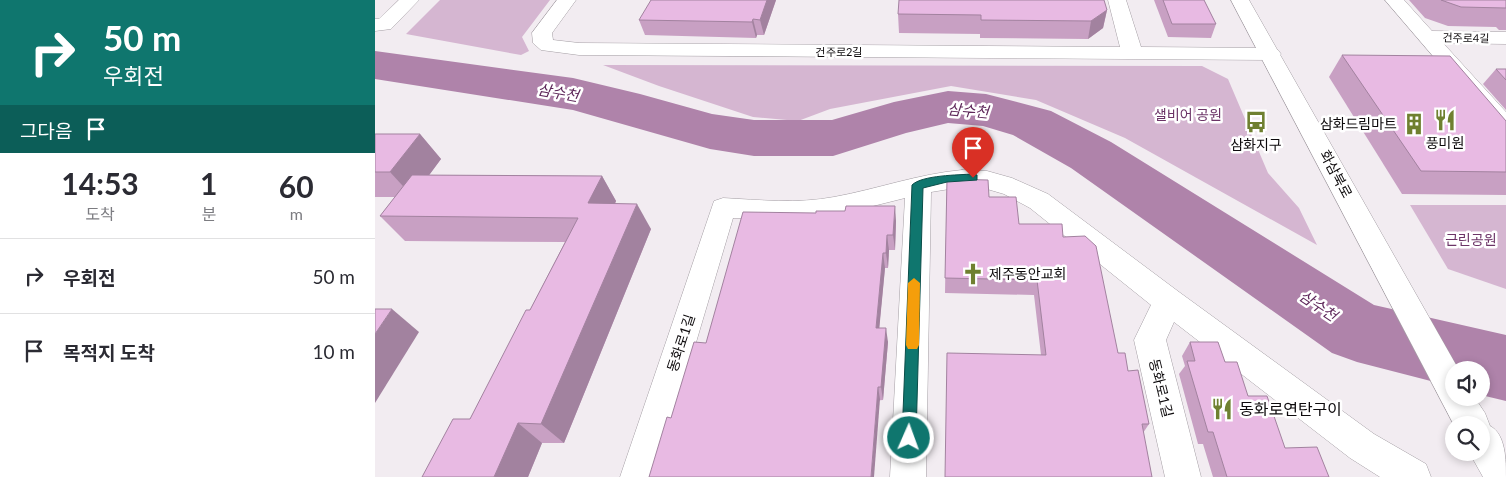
<!DOCTYPE html>
<html lang="ko">
<meta charset="utf-8">
<style>
:root{--surface:#fff;--page:#f2f2f3;--text:#2b2b33;--muted:#7c7c81;--line:#e1e1e2}
body{margin:0;font-family:Lato,"Noto Sans KR",sans-serif;background:var(--page);color:var(--text);height:100vh;display:flex;flex-direction:column;font-size:19px;white-space:nowrap}
*{box-sizing:border-box;margin:0}
p{font-size:16px;color:var(--muted)}
.icon{flex:none;width:28px;height:28px;fill:none;stroke:currentColor;stroke-width:2;stroke-linecap:round;stroke-linejoin:round}
.map{position:relative;flex:1;overflow:hidden}
.side{display:flex;flex-direction:column;background:var(--surface);width:375px}
.side>*{flex:none}
.hud{background:#0f766e;color:#fff;overflow:hidden}
.buttons{position:absolute;left:1070px;top:361px;display:grid;gap:10px}
.buttons a{display:grid;place-items:center;width:45px;height:45px;border-radius:50%;background:var(--surface);box-shadow:0 2px 8px #0003;font-size:25px}
.pin{position:absolute;display:grid;place-items:center;width:42px;height:42px;color:#fff;margin:-51px -21px;border-radius:50% 50% 50% 0;rotate:-45deg;box-shadow:0 0 5px #0007}
.pin .icon{rotate:45deg}
.me{position:absolute;width:55px;margin:-28px;rotate:2deg;stroke-linejoin:round;filter:drop-shadow(0 0 4px #0008)}
.turn{display:flex;align-items:center;gap:18px;height:105px;padding:0 20px;font-size:22px}
.turn .icon{width:65px;height:65px;stroke-width:2.5}
.turn b{display:block;font-size:35px;line-height:42px}
.then{display:flex;align-items:center;height:48px;padding:0 20px;background:#0003;gap:10px;font-size:19px}
.eta{display:flex;justify-content:space-evenly;align-items:center;height:85px;text-align:center}
.eta b{font-size:30px;font-weight:700;line-height:35px}
ul{padding:0;list-style:none}
li{display:flex;align-items:center;gap:15px;height:75px;padding:0 20px;border-top:1px solid var(--line)}
li div{flex:1}
li b{display:block;font-size:19px}
li em{font-style:normal}
main{display:flex;flex:1;min-height:0}
.map>svg:first-child{display:block}
</style>
<main>
<section class="side">
<div class="hud">
<div class="turn"><svg class="icon" aria-label="right" viewBox="0 0 24 24"><path d="M7 20v-9h11M14 6l5 5-5 5"/></svg><div><b>50 m</b>우회전</div></div>
<div class="then">그다음<svg class="icon" aria-label="arrive" viewBox="0 0 24 24"><path d="M6 21V4h12l-3 4 3 4H6"/></svg></div>
</div>
<div class="eta">
<div><b>14:53</b><p>도착</p></div>
<div><b>1</b><p>분</p></div>
<div><b>60</b><p>m</p></div>
</div>
<ul>
<li><svg class="icon" aria-label="right" viewBox="0 0 24 24"><path d="M7 20v-9h11M14 6l5 5-5 5"/></svg><div><b>우회전</b></div><em>50 m</em></li>
<li><svg class="icon" aria-label="arrive" viewBox="0 0 24 24"><path d="M6 21V4h12l-3 4 3 4H6"/></svg><div><b>목적지 도착</b></div><em>10 m</em></li>
</ul>
</section>
<div class="map">
<svg width="1131" height="477" viewBox="0 0 1131 477">
<rect width="100%" height="100%" fill="#f2ecf1"/>
<!-- green -->
<g fill="#d5b6d1">
<path d="M65 0H175L147 37 154 51 146 55 31 34Z"/>
<path d="M228 65 827 66 853 79 893 173 924 208 942 245 750 138 661 100 576 86 455 109 423 121 378 117 284 86Z"/>
<path d="M1035 205H1131V289L1073 269Z"/>
</g>
<g fill="none" stroke-linecap="round" stroke-linejoin="round">
<!-- river -->
<path fill="#af83aa" fill-rule="evenodd" d="M0 51 198 78 265 94 337 114 379 120H457L519 102 573 91 611 94 676 111 736 142 999 305 1131 335V401L1106 395V370H1079V387L982 362 957 353 696 168 638 135 608 126 573 123 531 133 458 156H379L335 149 198 110 0 79Z"/>
<!-- street casing -->
<g stroke="#a49ea4" stroke-width="1">
<g id="street">
<path d="M24 0H44L16 29 0 31V19H4Z"/>
<path d="M182 0H201L177 33 178 40 204 43 745 47 733 0H751L766 47 896 48 903 50 906 54 903 58 896 60 204 55 166 50 158 43 157 33Z"/>
<path d="M1010 0H1029L1057 31 1131 32V44L1068 43 1131 112V135L1123 132Z"/>
<path d="M587 170 612 171 637 178 673 194 804 292 999 434 1051 464 1056 477H1005L975 458 799 322 791 340 826 477H790L759 340 776 305 655 208 629 194 612 189 587 187 556 192 551 477H515L530 198 446 219 358 218 281 477H245L339 201 348 198C385 200 423 204 459 197 503 189 543 174 587 170Z"/>
</g>
</g>
<!-- secondary casing -->
<g stroke="#a49ea4" stroke-width="1">
<path id="secondary" d="M856 0H874L1084 370H1079V398H1100L1110 413 1115 426C1131 434 1131 461 1131 477H1108L1094 452H1106V425H1079Z"/>
</g>
<!-- street -->
<use href="#street" fill="#fff" fill-rule="evenodd"/>
<!-- secondary -->
<use href="#secondary" fill="#fff" fill-rule="evenodd"/>
</g>
<!-- wall -->
<g fill="#c8a0c3">
<path d="M401 0 389 35H382L381 38 270 35 264 20Z"/>
<path d="M779 0H829L841 24 836 38 793 37Z"/>
<path d="M1034 0H1131V30H1124L1121 27 1073 26 1050 18Z"/>
<path d="M732 10 728 28 713 39 605 38V34L524 33 523 14Z"/>
<path d="M967 55 1131 121V195L1027 194 954 77Z"/>
<path d="M1121 69H1131V110L1108 84Z"/>
<path d="M0 134H45L66 159 54 175 227 176 241 201 240 204 276 229 189 443H167L153 477H47L95 419 155 310 190 242 30 241 5 216 20 197H0Z"/>
<path d="M572 179 614 197 644 224 688 237 743 353 753 371 774 424 768 433 666 355 659 295 570 293Z"/>
<path d="M470 211 521 221 520 250H514L513 268H510L504 328 513 342 508 400 296 418 331 343 441 213Z"/>
<path d="M815 342 850 362 873 396 910 448 954 477H838L828 444H823L804 374 810 366 807 356Z"/>
</g>
<!-- shaded-wall -->
<g fill="#a2829f">
<path d="M392 0H401L389 35 385 20Z"/>
<path d="M732 10 728 28 713 39 716 21Z"/>
<path d="M378 19 382 35 381 38 377 22Z"/>
<path d="M45 134 66 159 38 197 15 172Z"/>
<path d="M227 176 241 201 228 228 213 203Z"/>
<path d="M262 204 276 229 189 443 166 424Z"/>
<path d="M520 206 521 221 520 250 518 235Z"/>
<path d="M512 235 514 250 513 268 511 253Z"/>
<path d="M508 253 510 268 503 342 501 328Z"/>
<path d="M17 309 44 332 0 403V334Z"/>
<path d="M511 328 513 342 508 400 506 387Z"/>
<path d="M503 387 505 399 499 477H496Z"/>
<path d="M143 423 167 443 153 477H119Z"/>
</g>
<!-- building -->
<g fill="#e8bae3" stroke="#a2829f">
<path d="M276 0H392L385 20 378 19 377 22 264 20Z"/>
<path d="M524 0H729L732 10 716 21 606 20V15L523 14Z"/>
<path d="M788 0H829L841 24H797Z"/>
<path d="M1066 0H1131V8L1086 7Z"/>
<path d="M967 55 1075 56 1131 121V172L1046 171Z"/>
<path d="M1121 69H1131V80Z"/>
<path d="M0 134H45L15 172H0Z"/>
<path d="M37 175 227 176 213 203 262 204 166 424 143 423 119 477H47L78 419H95L151 310H155L203 218 5 216Z"/>
<path d="M572 179 613 180 614 197H641L644 224H687L688 237 710 236 721 246 743 353H750L753 371 763 370 774 424H767L777 477H570L572 353 671 355 662 280 570 278Z"/>
<path d="M471 206H520L518 235H512L511 253H508L501 328H511L506 387H503L496 477H274L292 417 296 418 319 342 331 343 368 212 441 213V211H470Z"/>
<path d="M0 309H17L0 334Z"/>
<path d="M815 342H843L850 362H862L873 396H892L910 448 942 447 954 477H852L838 432H833L812 361H820Z"/>
</g>
<!-- route -->
<path fill="#0f766e" stroke="#0a4d48" d="M598 174 602 175V180L572 182 548 188 541 438 539 443 534 445 529 443 527 438 537 185C547 175 584 175 598 174Z"/>
<!-- slow -->
<path fill="#f59e0b" d="M539 278 545 283 544 345 542 349H533L531 345 533 283Z"/>
<!-- icons -->
<defs>
<g id="restaurant-bare" transform="scale(1.725)"><path d="M-5-6h1v4h1v-4h1v4h1v-4h1v5L-1.5 .5V6h-2V.5L-5-1ZM5-6V6H3V1.5H1.5Q1.5-4 5-6Z" fill="#6f8030" stroke="#fff" stroke-width="2.5" paint-order="stroke"/></g>
<g id="bus-bare" transform="scale(1.725)"><path d="M-5-6H5V4H4V6H2V4H-2V6H-4V4H-5ZM-3.5-4V0h7V-4ZM-3.5 1.2v1.5H-2V1.2ZM2 1.2v1.5H3.5V1.2Z" fill="#6f8030" stroke="#fff" stroke-width="2.5" paint-order="stroke"/></g>
<g id="building-bare" transform="scale(1.725)"><path d="M-4-6H4V6H1V3H-1V6H-4ZM-2.5-4.3h1.7v1.8h-1.7ZM.8-4.3h1.7v1.8H.8ZM-2.5-1h1.7V.8h-1.7ZM.8-1h1.7V.8H.8Z" fill="#6f8030" stroke="#fff" stroke-width="2.5" paint-order="stroke"/></g>
<g id="church-bare" transform="scale(1.725)"><path d="M-1.2-6h2.4v3.5h3.3v2.4h-3.3V6h-2.4V-.1h-3.3v-2.4h3.3Z" fill="#6f8030" stroke="#fff" stroke-width="2.5" paint-order="stroke"/></g>
</defs>
<g fill-rule="evenodd">
<use href="#restaurant-bare" x="1070" y="120"/>
<use href="#bus-bare" x="881" y="122"/>
<use href="#building-bare" x="1039" y="124"/>
<use href="#church-bare" x="598" y="274"/>
<use href="#restaurant-bare" x="847" y="409"/>
</g>
<g text-anchor="middle" stroke-width="5" stroke-linejoin="round" paint-order="stroke">
<!-- far-street labels -->
<g font-size="11" fill="#0d0a0c" stroke="#fff">
<text transform="translate(1091 38) rotate(1)" y="4">건주로4길</text>
<text x="464" y="56">건주로2길</text>
</g>
<!-- park labels -->
<g font-size="14" fill="#6c3467" stroke="#fff">
<text x="813" y="120">샐비어 공원</text>
<text x="1096" y="245">근린공원</text>
</g>
<!-- poi labels -->
<g font-size="14" fill="#0d0a0c" stroke="#fff">
<text x="1022" y="129" text-anchor="end">삼화드림마트</text>
<text x="1070" y="148">풍미원</text>
<text x="881" y="150">삼화지구</text>
<text x="614" y="279" text-anchor="start">제주동안교회</text>
</g>
<!-- street labels -->
<g font-size="14" fill="#0d0a0c" stroke="#fff">
<text transform="translate(961 174) rotate(62)" y="5">화삼북로</text>
<text transform="translate(306 343) rotate(-72)" y="5">동화로1길</text>
<text transform="translate(786 388) rotate(76)" y="5">동화로1길</text>
</g>
<!-- water labels -->
<g font-size="15" font-style="italic" fill="#5e285a" stroke="#fff">
<text transform="translate(183 93) rotate(10)" y="5">삼수천</text>
<text transform="translate(593 111) rotate(5)" y="5">삼수천</text>
<text transform="translate(943 306) rotate(34)" y="5">삼수천</text>
</g>
<!-- near-poi labels -->
<g font-size="16" fill="#0d0a0c" stroke="#fff" text-anchor="start">
<text x="864" y="415">동화로연탄구이</text>
</g>
</g>
</svg>
<div class="buttons">
<a><svg class="icon" aria-label="sound" viewBox="0 0 24 24"><path d="M4 9h4l5-4v14l-5-4H4zM17 9q2 3 0 6"/></svg></a>
<a><svg class="icon" aria-label="search" viewBox="0 0 24 24"><circle cx="10" cy="10" r="6"/><path d="M15 15l6 6"/></svg></a>
</div>
<div class="pin" style="left:598px;top:178px;background:#d93025"><svg class="icon" aria-label="arrive" viewBox="0 0 24 24"><path d="M6 21V4h12l-3 4 3 4H6"/></svg></div>
<svg class="me" style="left:534px;top:438px" viewBox="-20 -20 40 40"><circle r="17" fill="#0f766e" stroke="#fff" stroke-width="3"/><path d="M0-11L8 9 0 5-8 9z" fill="#fff"/></svg>
</div>
</main>
